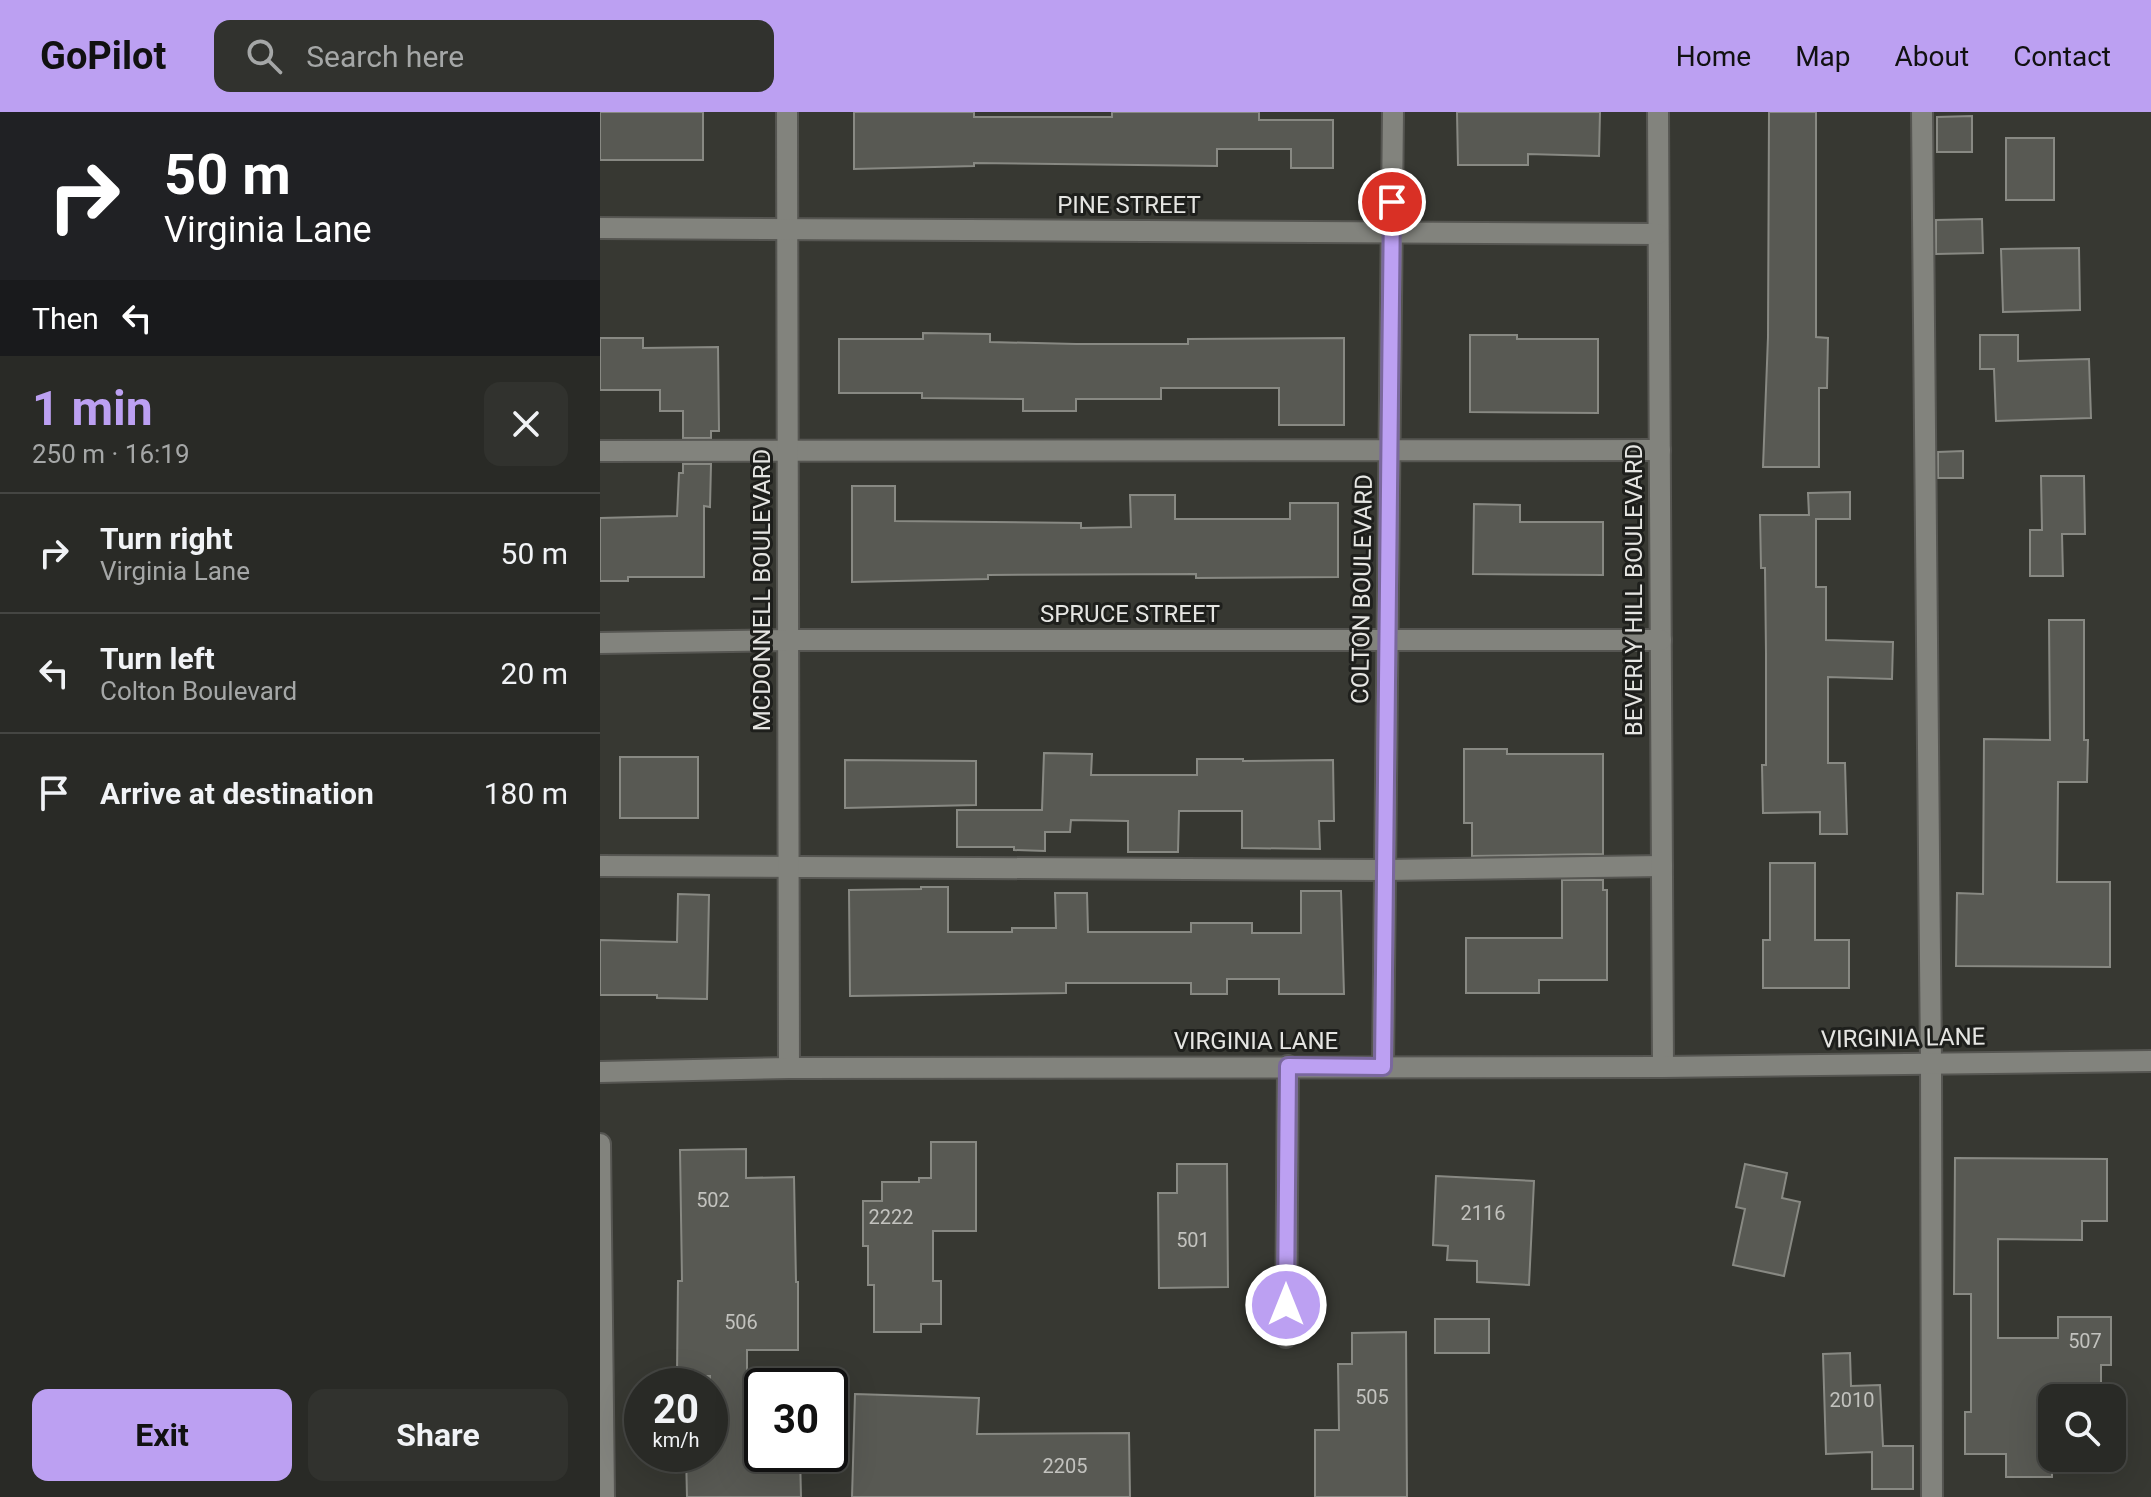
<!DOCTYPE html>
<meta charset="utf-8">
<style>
:root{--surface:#292a26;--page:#31322e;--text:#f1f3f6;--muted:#a5a7a7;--line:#454643;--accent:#bca0f2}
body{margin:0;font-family:Roboto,sans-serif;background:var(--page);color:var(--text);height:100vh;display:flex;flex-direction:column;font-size:30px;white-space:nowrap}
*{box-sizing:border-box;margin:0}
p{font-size:26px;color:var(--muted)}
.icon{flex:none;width:44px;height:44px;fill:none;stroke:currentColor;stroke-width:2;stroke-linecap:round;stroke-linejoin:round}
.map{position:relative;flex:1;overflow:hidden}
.drawer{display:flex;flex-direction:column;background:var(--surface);width:600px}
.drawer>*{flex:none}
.hud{background:#202124;color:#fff;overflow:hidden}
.controls{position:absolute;left:1438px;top:1272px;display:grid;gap:16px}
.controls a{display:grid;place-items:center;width:88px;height:88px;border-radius:16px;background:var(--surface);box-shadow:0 8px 32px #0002,0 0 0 2px var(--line);font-size:40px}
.speed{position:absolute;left:24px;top:1256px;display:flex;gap:16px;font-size:40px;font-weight:700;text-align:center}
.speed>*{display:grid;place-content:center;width:104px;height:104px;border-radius:50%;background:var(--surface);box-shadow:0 8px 32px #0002,0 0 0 2px var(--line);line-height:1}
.speed small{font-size:20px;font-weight:400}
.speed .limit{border:4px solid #111;border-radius:12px;background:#fff;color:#111}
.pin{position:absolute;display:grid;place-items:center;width:68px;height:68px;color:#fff;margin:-34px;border:4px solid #fff;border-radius:50%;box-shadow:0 2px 8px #0007}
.me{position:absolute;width:88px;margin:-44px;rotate:0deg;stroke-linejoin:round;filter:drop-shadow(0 0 6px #0008)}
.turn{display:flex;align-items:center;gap:28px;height:168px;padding:0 32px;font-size:36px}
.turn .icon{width:104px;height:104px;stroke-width:2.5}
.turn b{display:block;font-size:56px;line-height:68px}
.then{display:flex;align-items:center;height:76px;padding:0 32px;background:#0003;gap:16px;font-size:30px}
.round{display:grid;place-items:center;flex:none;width:84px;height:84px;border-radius:16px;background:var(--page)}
.head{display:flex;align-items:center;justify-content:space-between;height:136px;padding:0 32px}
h1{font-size:48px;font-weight:700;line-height:60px;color:var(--accent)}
.button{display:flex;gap:16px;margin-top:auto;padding:16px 32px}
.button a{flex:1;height:92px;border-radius:16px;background:var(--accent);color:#111;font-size:32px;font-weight:700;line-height:92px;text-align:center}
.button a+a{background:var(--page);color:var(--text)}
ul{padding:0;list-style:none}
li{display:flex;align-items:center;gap:24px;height:120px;padding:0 32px;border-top:2px solid var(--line)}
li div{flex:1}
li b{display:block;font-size:30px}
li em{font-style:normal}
header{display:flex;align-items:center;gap:48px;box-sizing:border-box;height:112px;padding:0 40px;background:var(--accent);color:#111}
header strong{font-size:38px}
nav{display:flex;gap:44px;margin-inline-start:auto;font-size:28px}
.search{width:560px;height:72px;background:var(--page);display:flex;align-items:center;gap:20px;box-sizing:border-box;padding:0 28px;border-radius:16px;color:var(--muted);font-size:30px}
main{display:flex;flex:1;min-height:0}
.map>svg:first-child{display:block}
</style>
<header>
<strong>GoPilot</strong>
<div class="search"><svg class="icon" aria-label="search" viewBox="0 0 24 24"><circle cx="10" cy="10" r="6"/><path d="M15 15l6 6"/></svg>Search here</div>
<nav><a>Home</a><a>Map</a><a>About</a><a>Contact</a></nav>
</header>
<main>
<section class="drawer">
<div class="hud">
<div class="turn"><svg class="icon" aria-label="right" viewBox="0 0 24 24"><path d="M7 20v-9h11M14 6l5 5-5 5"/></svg><div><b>50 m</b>Virginia Lane</div></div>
<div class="then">Then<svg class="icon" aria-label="left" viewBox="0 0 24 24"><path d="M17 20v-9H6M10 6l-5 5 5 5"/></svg></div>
</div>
<div class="head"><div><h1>1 min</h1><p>250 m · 16:19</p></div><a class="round"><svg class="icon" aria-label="close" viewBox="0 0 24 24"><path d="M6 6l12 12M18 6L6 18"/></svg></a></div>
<ul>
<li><svg class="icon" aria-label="right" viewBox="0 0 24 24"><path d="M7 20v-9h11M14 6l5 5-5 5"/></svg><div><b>Turn right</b><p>Virginia Lane</p></div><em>50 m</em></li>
<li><svg class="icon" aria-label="left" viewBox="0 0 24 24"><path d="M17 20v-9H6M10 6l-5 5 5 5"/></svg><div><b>Turn left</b><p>Colton Boulevard</p></div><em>20 m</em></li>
<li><svg class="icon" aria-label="arrive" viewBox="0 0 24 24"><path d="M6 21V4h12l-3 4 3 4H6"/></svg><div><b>Arrive at destination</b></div><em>180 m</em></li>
</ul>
<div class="button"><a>Exit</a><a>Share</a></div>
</section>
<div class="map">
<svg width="1551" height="1385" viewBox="0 0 1551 1385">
<rect width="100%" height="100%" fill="#373832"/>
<!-- building -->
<g fill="#585953" stroke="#888983" stroke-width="2">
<rect x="0" y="0" width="103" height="48"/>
<path d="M254 0H374V5H512V0H659V8H733V56H691V37H617V54L374 51V54L254 57Z"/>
<path d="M857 0H1000L999 44 928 42V53H858Z"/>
<path d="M1169 0H1216V225L1228 226 1227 276H1219V355H1163L1168 225Z"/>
<path d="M1372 4V40H1337V5Z"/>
<rect x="1406" y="26" width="48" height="62"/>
<path d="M1382 107 1383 141 1336 142V108Z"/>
<path d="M1479 136 1480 198 1403 200 1401 137Z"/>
<path d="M323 221 390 222V230L476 232H588V227L744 226V313H679V276H561V287H476V299H423V287L322 286V281H239V227H323Z"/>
<path d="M870 223H917V227H998V301L870 300Z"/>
<path d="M1380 223H1418V249L1489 247 1491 306 1396 309 1394 257H1380Z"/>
<path d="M0 226H43V236L118 235 119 319H111V326H83V299H60V278H0Z"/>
<path d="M1363 339V366H1338V340Z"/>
<path d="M83 352H111L110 395 104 394V465H28V469H0V406L77 404 79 361H83Z"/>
<path d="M1441 364H1484L1485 422H1462L1463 464H1430V418H1442Z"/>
<path d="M252 374H295V409L481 411V416L531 415 530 383H575V407H690V391H738V465L596 466V462L388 463V467L252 470Z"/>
<path d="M1250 380V407H1216V475H1226V528L1293 530 1292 567 1228 565V651H1245L1247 722H1220V700L1163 701 1162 653H1166V541L1165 456H1161L1160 403H1209L1208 381Z"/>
<path d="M874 392 920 393V410H1003V463L873 462Z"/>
<path d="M1449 508H1484V628H1488L1487 670H1458L1457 770H1510V855L1356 854 1357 781 1383 782 1384 627 1450 628Z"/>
<path d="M864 637H907V642H1003V742L872 744V711H864Z"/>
<path d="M444 641 492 642 491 663H597V647H643V649L733 648 734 709H719L720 737 642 736V699H579L578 740H528V709L471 708 470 720H445V739L414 738V735H357V698H442Z"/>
<rect x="20" y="645" width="78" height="61"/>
<path d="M245 648 376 649V693L245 696Z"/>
<path d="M1170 751H1215V828H1249V876H1163V828H1170Z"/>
<path d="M962 768H1003V778H1007V868H939V881H866V826H962Z"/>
<path d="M321 775H348V820H412V816H456L455 781H487L488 820H591V811H652V821H701V779H741L744 882H679V867H627V882H591V871H466V881L250 884 249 778 321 777Z"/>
<path d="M78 782 109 783 107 887 57 886V883H0V828L77 830Z"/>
<path d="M331 1030H376V1119H333V1169H341V1212H321V1220H274V1173H268V1134H263V1089H282V1070H319V1066H331Z"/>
<path d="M146 1037V1066L194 1065 196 1170H198V1238H147V1331L162 1330V1342H200L201 1385H87L86 1342H110V1264H77L78 1169H82L80 1038Z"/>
<path d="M1355 1046 1507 1047V1109H1482V1128L1398 1127V1226H1458V1205H1511V1253H1501V1286H1452V1365H1406V1342H1365V1300H1371V1182H1354Z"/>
<path d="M577 1052H627L628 1175 559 1176 558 1081H577Z"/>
<path d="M1145 1052 1187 1061 1182 1086 1200 1090 1184 1164 1133 1153 1145 1097 1136 1095Z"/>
<path d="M836 1064 934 1069 929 1173 877 1170V1149L847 1148 848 1134 833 1133Z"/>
<rect x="835" y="1207" width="54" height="34"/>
<path d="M806 1220 807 1385H715V1318H739L738 1252H752V1221Z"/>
<path d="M1250 1241 1251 1274 1280 1273 1283 1334H1313V1377H1272V1340L1226 1342 1223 1242Z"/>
<path d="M255 1282 379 1286 377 1322 529 1321 530 1385H252Z"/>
</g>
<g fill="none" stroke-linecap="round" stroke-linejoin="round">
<!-- service casing -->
<g stroke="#565652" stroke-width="24">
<g id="service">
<path d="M1322 0 1331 952 1332 1385"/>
<path d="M0 339 1060 338"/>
<path d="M0 754 785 758 1062 754"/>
</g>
</g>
<!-- minor casing -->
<g stroke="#565652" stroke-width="24">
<g id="minor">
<path d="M187 0 189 956"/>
<path d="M1058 0 1063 955"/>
<path d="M0 116 1058 122"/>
<path d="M0 531 188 528H1061"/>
<path d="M783 955 793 0"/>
<path d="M0 1032 4 1385"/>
<path d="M686 1225 688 954"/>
</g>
</g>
<!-- tertiary casing -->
<g stroke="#565652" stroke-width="24">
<path id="tertiary" d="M0 960 189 956 1063 955 1551 949"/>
</g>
<!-- service -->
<use href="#service" stroke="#82837d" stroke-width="20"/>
<!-- minor -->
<use href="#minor" stroke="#82837d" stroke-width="20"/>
<!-- tertiary -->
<use href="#tertiary" stroke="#82837d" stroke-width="20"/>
</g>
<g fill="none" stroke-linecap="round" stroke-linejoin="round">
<!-- route casing -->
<g stroke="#7a689d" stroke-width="20">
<path id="route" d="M686 1193 688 954 783 955 792 90"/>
</g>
<!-- route -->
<use href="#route" stroke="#bca0f2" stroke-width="14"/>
</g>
<g text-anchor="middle" stroke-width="6" stroke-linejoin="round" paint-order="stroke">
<!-- number labels -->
<g font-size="20" fill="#c2c2be">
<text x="113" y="1095">502</text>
<text x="883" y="1108">2116</text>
<text x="291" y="1112">2222</text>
<text x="593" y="1135">501</text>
<text x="141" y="1217">506</text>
<text x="1485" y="1236">507</text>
<text x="772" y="1292">505</text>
<text x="1252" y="1295">2010</text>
<text x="465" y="1361">2205</text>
</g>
<!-- street labels -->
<g font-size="24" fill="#e5e5e2" stroke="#1e1f1c">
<text x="529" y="101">PINE STREET</text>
<text transform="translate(762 477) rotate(-89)" y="8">COLTON BOULEVARD</text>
<text transform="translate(162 478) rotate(-90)" y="8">MCDONNELL BOULEVARD</text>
<text transform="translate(1034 478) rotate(-90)" y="8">BEVERLY HILL BOULEVARD</text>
<text x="530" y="510">SPRUCE STREET</text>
<text transform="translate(1303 926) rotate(-1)" y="8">VIRGINIA LANE</text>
<text x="656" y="937">VIRGINIA LANE</text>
</g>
</g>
</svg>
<div class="controls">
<a><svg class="icon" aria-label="search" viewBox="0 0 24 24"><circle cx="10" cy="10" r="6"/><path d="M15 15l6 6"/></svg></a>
</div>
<div class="speed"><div>20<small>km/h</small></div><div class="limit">30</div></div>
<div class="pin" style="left:792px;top:90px;background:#d93025"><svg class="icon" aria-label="arrive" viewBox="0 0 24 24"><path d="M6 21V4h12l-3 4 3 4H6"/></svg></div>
<svg class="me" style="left:686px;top:1193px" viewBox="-20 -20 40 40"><circle r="17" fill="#bca0f2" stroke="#fff" stroke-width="3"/><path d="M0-11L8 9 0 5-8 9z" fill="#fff"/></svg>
</div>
</main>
